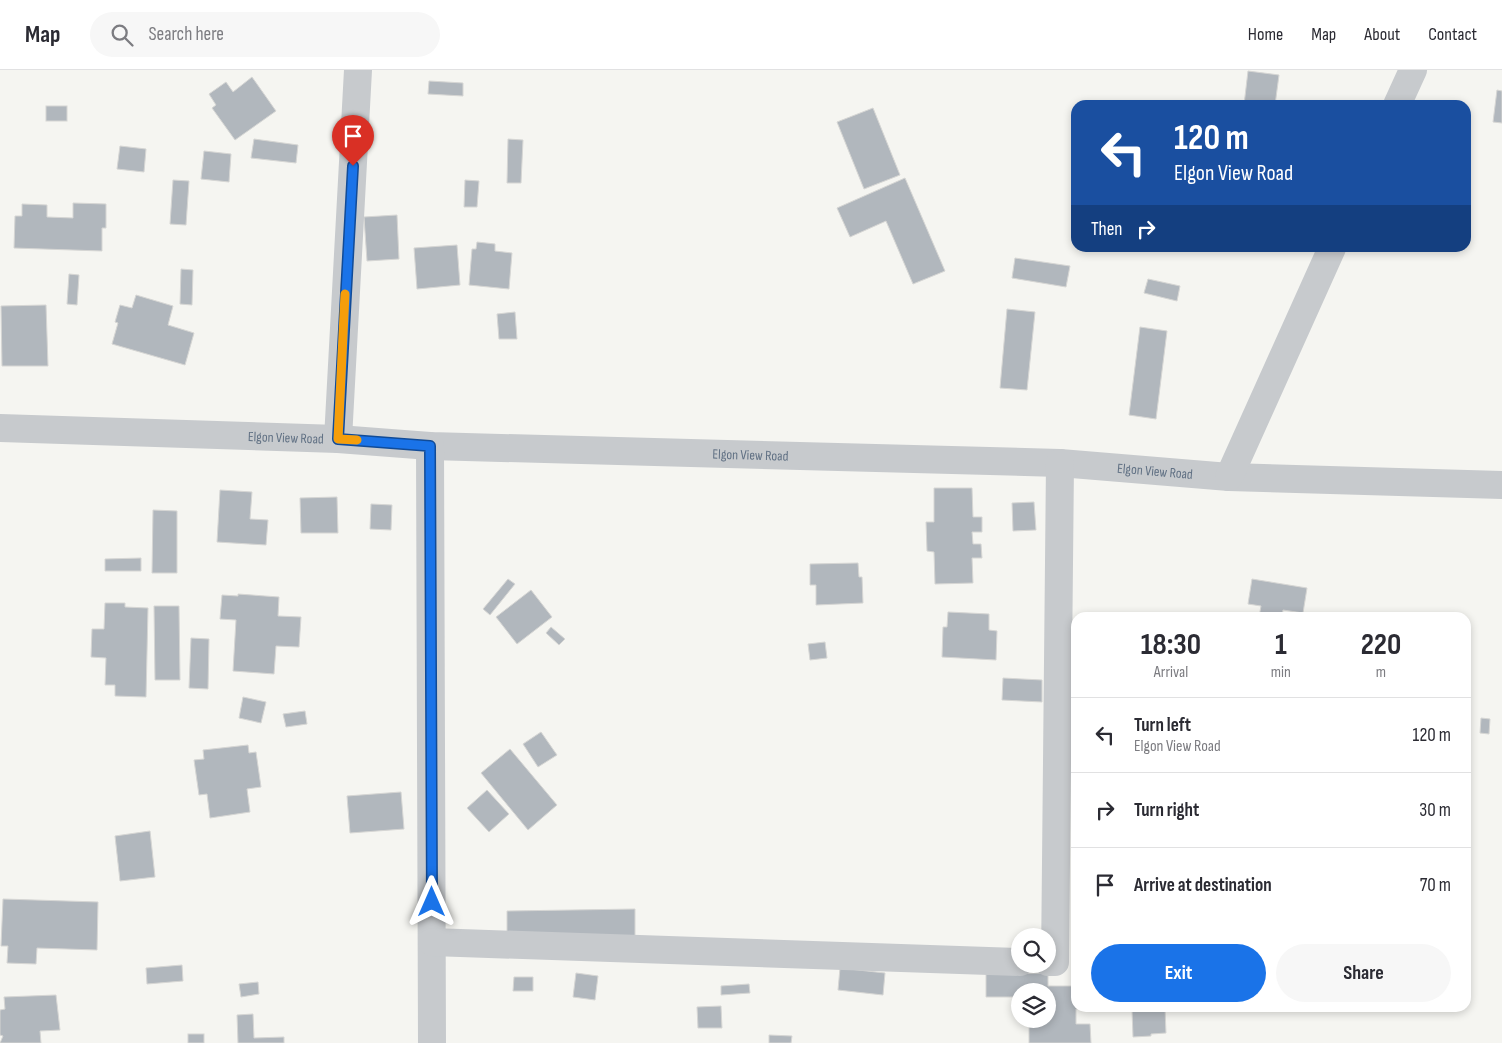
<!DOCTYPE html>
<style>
:root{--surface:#fff;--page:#f7f7f7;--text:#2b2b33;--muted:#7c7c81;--line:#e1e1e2;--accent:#1a73e8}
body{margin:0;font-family:"Sofia Sans Condensed",sans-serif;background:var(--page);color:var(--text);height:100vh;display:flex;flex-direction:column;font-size:19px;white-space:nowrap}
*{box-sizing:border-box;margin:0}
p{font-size:16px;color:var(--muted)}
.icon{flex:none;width:28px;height:28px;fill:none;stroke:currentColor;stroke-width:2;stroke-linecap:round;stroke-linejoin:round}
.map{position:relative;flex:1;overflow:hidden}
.side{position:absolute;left:1071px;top:542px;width:400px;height:400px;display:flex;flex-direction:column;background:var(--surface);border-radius:15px;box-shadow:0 2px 8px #0003}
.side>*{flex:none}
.hud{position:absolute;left:1071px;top:30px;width:400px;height:152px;border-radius:15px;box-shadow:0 2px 8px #0003;background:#1a4fa0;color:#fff;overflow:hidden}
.buttons{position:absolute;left:1011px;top:858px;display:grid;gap:10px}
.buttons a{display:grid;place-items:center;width:45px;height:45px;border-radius:50%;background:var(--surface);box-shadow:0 2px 8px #0003;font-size:25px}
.pin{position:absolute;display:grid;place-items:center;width:42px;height:42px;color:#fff;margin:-51px -21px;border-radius:50% 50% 50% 0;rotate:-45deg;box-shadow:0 0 5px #0007}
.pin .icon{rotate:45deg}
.me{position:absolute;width:55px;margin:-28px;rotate:0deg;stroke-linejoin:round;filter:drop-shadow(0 0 4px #0008)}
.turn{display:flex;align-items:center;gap:18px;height:105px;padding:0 20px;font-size:22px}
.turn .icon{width:65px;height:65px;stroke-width:2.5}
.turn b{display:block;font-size:35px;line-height:42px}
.then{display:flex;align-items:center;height:48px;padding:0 20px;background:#0003;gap:10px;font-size:19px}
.eta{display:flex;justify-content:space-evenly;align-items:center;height:85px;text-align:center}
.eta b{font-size:30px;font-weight:700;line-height:35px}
.button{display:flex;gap:10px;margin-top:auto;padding:10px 20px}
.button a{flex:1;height:58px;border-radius:30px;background:var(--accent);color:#fff;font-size:20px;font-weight:700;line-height:58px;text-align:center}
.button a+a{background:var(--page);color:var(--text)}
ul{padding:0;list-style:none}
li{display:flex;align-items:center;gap:15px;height:75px;padding:0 20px;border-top:1px solid var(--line)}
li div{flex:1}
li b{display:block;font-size:19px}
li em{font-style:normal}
header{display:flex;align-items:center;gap:30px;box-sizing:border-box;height:70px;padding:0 25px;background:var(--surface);border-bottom:1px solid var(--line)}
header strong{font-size:24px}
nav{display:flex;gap:28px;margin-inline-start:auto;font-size:18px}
.search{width:350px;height:45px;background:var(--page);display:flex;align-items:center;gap:12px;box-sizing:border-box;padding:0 18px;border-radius:28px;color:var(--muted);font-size:19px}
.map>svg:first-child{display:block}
</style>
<header>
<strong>Map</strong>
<div class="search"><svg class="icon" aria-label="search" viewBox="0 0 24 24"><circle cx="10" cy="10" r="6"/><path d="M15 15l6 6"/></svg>Search here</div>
<nav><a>Home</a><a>Map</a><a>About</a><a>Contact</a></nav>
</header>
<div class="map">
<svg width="1502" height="973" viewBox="0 0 1502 973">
<rect width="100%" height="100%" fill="#f5f5f1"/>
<!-- building -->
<g fill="#b1b7bd" stroke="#d6d6d4">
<path d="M1248 1 1279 5 1275 35H1244Z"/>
<path d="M252 7 276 41 235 70 212 38 216 35 209 24 226 12 233 22Z"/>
<path d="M429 11 463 13V26L428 24Z"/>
<path d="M1497 20 1502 21V53L1493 52Z"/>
<rect x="46" y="36" width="21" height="15"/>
<path d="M873 38 900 105 864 119 837 52Z"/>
<path d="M254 69 298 75 296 93 251 88Z"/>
<path d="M508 69 523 70 521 113H507Z"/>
<path d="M120 76 146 79 144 102 117 99Z"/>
<path d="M204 81 231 84 229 112 201 109Z"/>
<path d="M905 108 945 201 913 214 886 151 850 167 837 138Z"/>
<path d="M173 110 189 111 186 155 170 154Z"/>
<path d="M465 110 479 111 477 137H464Z"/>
<path d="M73 133 106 134V158H102V181L14 178 15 146H22V134L47 135V147L73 148Z"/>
<path d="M397 145 399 189 367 191 364 147Z"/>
<path d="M477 172 495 174V181L512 183 509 219 469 215 472 179H476Z"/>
<path d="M457 175 460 215 417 219 414 178Z"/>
<path d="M1015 188 1070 196 1066 217 1012 208Z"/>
<path d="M181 199 193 200 192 235 180 234Z"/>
<path d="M69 204 79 205 77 235 67 234Z"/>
<path d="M1148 209 1180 216 1177 231 1144 223Z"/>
<path d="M136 225 173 236 168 255 194 263 185 295 112 274 118 253 115 252 120 235 132 238Z"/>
<path d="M46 235 48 296H2L1 236Z"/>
<path d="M1007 239 1035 242 1027 320 1000 318Z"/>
<path d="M515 242 517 269H499L497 244Z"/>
<path d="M1140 257 1167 261 1156 349 1129 345Z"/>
<path d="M934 418H972L973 447H982V462H972L973 474H981L982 488H972L973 513 935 514 934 482 927 481 926 452H934Z"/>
<path d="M220 420 252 422 250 449 268 450 266 475 217 472Z"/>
<path d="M337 427 338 463H301L300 428Z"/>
<path d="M1034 432 1036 460 1013 461 1012 433Z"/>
<path d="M371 434 392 435 391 460 370 459Z"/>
<path d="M153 440 177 441V503H152Z"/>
<path d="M141 488V501H105V489Z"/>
<path d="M858 493 859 507H862L863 533 816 535V515H810V494Z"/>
<path d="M508 509 515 514 490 545 483 539Z"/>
<path d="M1252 509 1307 518 1303 543 1283 540 1282 548 1259 547 1261 536 1248 534Z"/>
<path d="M531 520 552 547 517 574 496 547Z"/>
<path d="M238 524 279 527 278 546 301 547 299 577 276 576 274 604 233 601 236 550 220 549 222 525 238 526Z"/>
<path d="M105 533H125V537L148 538 146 627 115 626V615H105L106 588 91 587 92 559H104Z"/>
<path d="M154 536H179L180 610H155Z"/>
<path d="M948 542 989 544V560L997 561 996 590 942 587 943 557H947Z"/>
<path d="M551 557 565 569 559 575 546 563Z"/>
<path d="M191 568 209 569 208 619 189 618Z"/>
<path d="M1070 569 1076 570V640L1067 639Z"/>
<path d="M825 572 827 588 810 590 808 574Z"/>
<path d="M1003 608 1042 610V632L1002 630Z"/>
<path d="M243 627 266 632 261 653 239 648Z"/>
<path d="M305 641 307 654 286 657 283 644Z"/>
<path d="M1481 648 1490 649 1489 664 1480 663Z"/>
<path d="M541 662 557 685 538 697 523 674Z"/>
<path d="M248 675 249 683 256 682 261 717 247 719 250 742 210 748 207 724 199 725 194 690 204 689 203 680Z"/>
<path d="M510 679 557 735 528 760 481 703Z"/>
<path d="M487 720 509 744 489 762 467 738Z"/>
<path d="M401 722 404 759 350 763 347 726Z"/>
<path d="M150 761 155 807 120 811 115 766Z"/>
<path d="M3 829 98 832 97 880 37 878 36 894 7 893 8 876H1Z"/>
<path d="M635 839V866L507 867V841Z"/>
<path d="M182 895 183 911 147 914 146 898Z"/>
<path d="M840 898 885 903 883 925 838 920Z"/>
<path d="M576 903 598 906 595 930 573 927Z"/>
<path d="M1048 903V916H1076V938H1092V939H1076V954H1090L1091 973H1029V949H1048V921H1020V927H986V904Z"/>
<path d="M514 907H533V921H513Z"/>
<path d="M258 912 259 924 241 927 239 914Z"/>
<path d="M749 914 750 923 721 925V916Z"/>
<path d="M56 925 60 960 40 961 41 973H0L3 966 0 965V940L5 939 4 927Z"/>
<path d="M721 936 722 958H698L697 937Z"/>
<path d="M1147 938H1165L1166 963 1151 964V966L1133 967 1132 940 1147 939Z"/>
<path d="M253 944 254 968 284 967V973H238L237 945Z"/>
<rect x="188" y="964" width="16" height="9"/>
<path d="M769 965 792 966 791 973H769Z"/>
</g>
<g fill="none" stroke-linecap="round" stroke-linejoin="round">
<!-- minor -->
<g stroke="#c7cacd" stroke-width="28">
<path d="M1397 35 1413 0"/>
<path id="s1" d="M0 358 338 369 430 376 1060 393 1229 407 1502 415"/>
<path d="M338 369 358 0"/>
<path d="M430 376 432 973"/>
<path d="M1229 407 1332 178"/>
<path d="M432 872 1020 892"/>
<path d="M1048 892H1055L1060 393"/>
</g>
</g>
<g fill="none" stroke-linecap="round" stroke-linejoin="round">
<!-- route casing -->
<g stroke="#114b97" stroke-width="12">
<path id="route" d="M353 96 338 369 430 376 432 832"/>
</g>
<!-- route -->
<use href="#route" stroke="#1a73e8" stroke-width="9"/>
<!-- slow -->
<path stroke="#f59e0b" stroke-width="9" d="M345 224 338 369 357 370"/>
</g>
<g text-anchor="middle" stroke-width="5" stroke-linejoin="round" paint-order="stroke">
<!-- street labels -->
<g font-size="14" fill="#617184" stroke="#fff">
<text dy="5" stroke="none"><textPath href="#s1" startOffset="286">Elgon View Road</textPath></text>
<text dy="5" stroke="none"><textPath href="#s1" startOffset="751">Elgon View Road</textPath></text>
<text dy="5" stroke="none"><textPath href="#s1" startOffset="1156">Elgon View Road</textPath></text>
</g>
</g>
</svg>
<div class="buttons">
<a><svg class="icon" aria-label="search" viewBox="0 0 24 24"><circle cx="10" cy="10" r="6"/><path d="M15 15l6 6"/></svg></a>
<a><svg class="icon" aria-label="layers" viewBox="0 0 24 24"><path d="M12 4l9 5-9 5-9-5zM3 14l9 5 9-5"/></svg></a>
</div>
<div class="pin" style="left:353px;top:96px;background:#d93025"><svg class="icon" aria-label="arrive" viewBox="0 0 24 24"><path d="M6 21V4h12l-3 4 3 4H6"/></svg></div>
<svg class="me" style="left:432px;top:832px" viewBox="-20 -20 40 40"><path d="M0-17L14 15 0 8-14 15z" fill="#1a73e8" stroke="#fff" stroke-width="4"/></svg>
<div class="hud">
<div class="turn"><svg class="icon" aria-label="left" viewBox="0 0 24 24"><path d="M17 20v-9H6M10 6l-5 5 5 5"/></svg><div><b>120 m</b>Elgon View Road</div></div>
<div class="then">Then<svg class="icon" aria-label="right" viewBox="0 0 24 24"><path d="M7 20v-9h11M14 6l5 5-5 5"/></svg></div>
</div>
<section class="side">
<div class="eta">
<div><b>18:30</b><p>Arrival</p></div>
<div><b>1</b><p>min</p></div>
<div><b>220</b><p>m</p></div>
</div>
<ul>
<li><svg class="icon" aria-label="left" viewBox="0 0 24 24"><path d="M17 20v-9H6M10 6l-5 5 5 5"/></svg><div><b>Turn left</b><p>Elgon View Road</p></div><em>120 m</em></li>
<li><svg class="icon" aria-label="right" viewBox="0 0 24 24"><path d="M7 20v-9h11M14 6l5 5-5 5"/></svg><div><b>Turn right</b></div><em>30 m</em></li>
<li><svg class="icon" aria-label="arrive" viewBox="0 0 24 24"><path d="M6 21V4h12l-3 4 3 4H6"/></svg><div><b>Arrive at destination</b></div><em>70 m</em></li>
</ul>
<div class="button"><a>Exit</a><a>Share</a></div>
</section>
</div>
